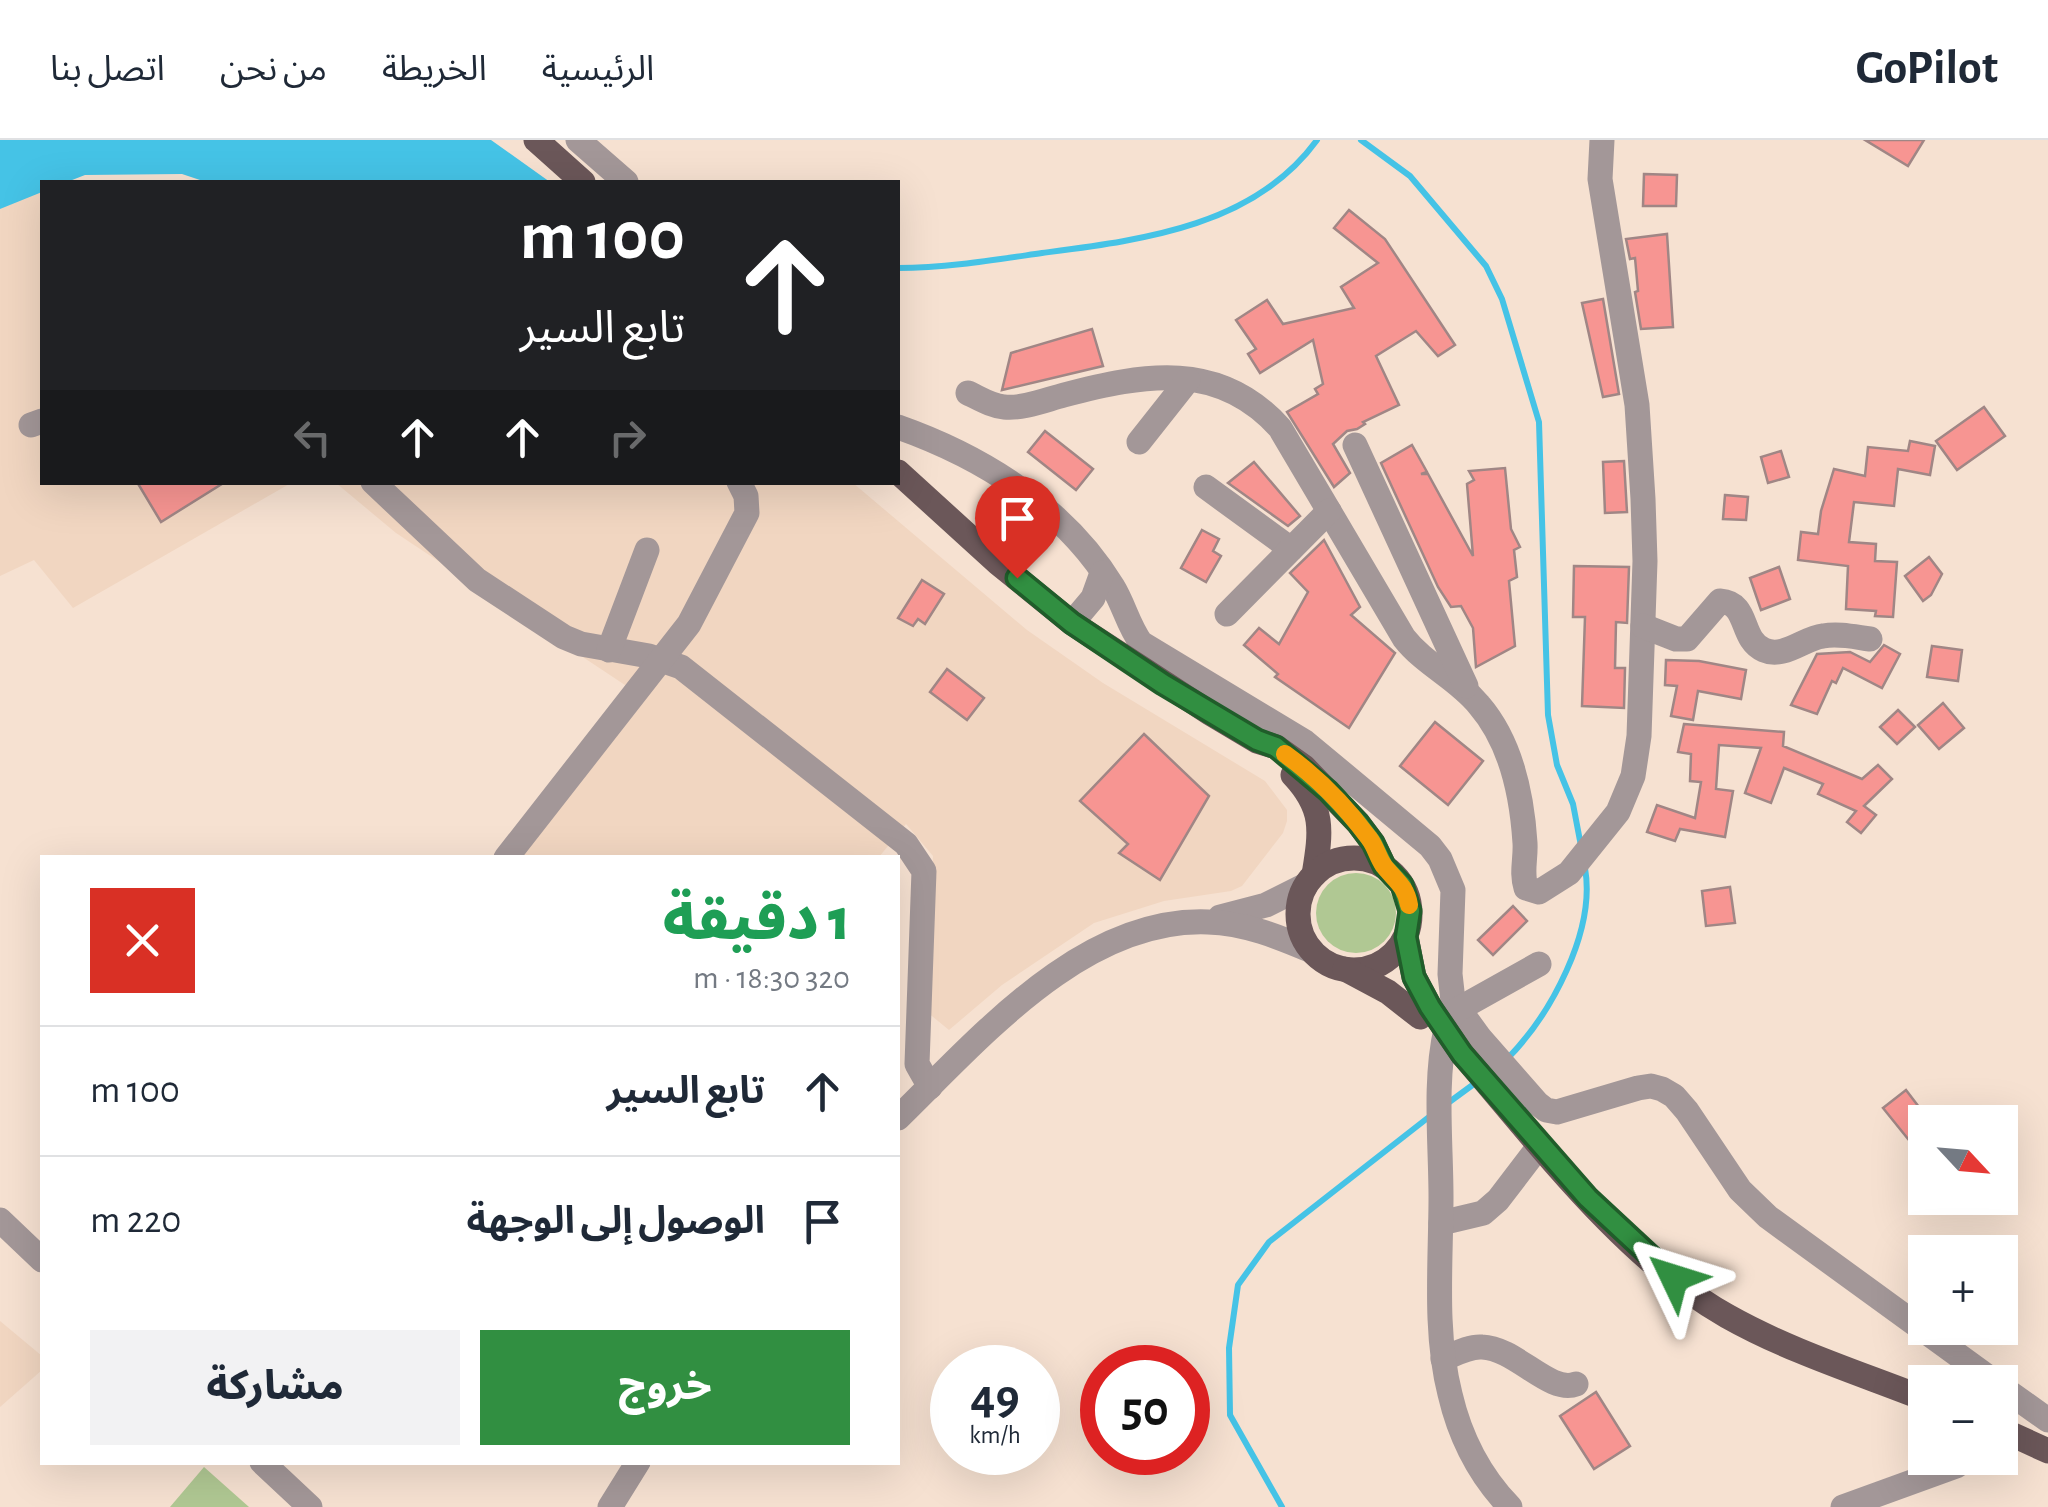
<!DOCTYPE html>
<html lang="ar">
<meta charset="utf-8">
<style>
:root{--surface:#fff;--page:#f2f2f3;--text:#1f2937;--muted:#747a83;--line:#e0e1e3;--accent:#318f41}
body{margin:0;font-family:"Alegreya Sans","Noto Sans Arabic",sans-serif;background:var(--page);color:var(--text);direction:rtl;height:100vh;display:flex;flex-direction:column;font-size:38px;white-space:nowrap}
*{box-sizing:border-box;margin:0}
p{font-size:32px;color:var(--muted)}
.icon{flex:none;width:55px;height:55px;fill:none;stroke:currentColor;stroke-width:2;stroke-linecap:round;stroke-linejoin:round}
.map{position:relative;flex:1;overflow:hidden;direction:ltr}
.side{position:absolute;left:40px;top:715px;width:860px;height:610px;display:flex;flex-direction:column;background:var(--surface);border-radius:0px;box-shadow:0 10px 40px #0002;direction:rtl}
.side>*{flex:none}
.top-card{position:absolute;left:40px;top:40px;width:860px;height:305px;border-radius:0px;box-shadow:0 10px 40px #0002;direction:rtl;background:#202124;color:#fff;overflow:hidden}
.needle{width:65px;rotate:116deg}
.fabs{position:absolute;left:1908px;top:965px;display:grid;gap:20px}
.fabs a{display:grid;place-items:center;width:110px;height:110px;border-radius:0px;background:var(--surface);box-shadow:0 10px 40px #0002;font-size:50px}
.speed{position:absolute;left:930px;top:1205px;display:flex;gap:20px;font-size:50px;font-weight:700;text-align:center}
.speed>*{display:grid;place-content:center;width:130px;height:130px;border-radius:50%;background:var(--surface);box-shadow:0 10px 40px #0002;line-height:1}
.speed small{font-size:25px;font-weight:400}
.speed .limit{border:15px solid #d22;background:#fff;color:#111}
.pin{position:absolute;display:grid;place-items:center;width:85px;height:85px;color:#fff;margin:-102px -42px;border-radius:50% 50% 50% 0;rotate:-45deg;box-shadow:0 0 10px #0007}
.pin .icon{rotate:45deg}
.me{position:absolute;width:110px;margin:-55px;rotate:311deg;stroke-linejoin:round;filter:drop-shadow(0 0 8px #0008)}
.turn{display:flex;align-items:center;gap:35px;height:210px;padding:0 50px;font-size:45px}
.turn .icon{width:130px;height:130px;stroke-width:2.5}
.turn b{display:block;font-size:70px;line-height:85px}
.lanes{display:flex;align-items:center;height:95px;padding:0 50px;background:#0003;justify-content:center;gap:50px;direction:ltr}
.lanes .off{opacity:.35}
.round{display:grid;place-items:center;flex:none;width:105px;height:105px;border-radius:0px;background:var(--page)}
.summary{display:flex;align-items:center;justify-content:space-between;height:170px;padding:0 50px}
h1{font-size:60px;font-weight:800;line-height:75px;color:#1e9e55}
.button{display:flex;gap:20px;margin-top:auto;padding:20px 50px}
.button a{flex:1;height:115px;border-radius:0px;background:var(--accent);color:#fff;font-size:40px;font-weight:800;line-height:115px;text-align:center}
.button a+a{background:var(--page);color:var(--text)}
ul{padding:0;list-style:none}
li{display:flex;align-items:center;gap:30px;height:130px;padding:0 50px;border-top:2px solid var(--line)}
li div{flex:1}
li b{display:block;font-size:38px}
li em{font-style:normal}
header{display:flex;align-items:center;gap:60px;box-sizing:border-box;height:140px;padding:0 50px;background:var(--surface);border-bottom:2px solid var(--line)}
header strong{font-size:48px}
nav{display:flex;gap:55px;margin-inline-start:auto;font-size:35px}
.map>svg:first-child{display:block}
</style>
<header>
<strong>GoPilot</strong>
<nav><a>الرئيسية</a><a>الخريطة</a><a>من نحن</a><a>اتصل بنا</a></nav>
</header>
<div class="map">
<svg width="2048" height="1367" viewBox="0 0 2048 1367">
<rect width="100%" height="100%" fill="#f6e1d1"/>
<!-- built -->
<g fill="#f1d6c1">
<path d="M42 48V342L291 343 73 468 34 420 0 436V67Z"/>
<path d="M336 343H853L1027 490 1103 543 1265 641 1287 670V681L1283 693 1242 746 1231 751 1164 761 1094 783 1002 845 949 890 927 872 933 716 906 684 879 717H522L646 559 396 393Z"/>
<path d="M0 1181 42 1216V1230L0 1267Z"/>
</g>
<!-- green -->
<g fill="#b0c893">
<circle cx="1356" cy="773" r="40"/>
<path d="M204 1327 249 1367H170Z"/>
</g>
<!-- water -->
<path fill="#45c3e6" d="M0 0H491L550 42H206L182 34 85 35 67 42H42V52L0 69Z"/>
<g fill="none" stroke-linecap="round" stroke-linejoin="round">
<!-- stream -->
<g stroke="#45c3e6" stroke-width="6">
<path d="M1361 0 1410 36 1486 126 1502 159 1539 282 1548 575 1557 625 1573 664 1581 706"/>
<path d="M898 128C946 128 994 120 1042 113 1141 100 1254 87 1317 0"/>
<path d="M1508 918C1551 874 1596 791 1585 728"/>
<path d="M1448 963 1478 941"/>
<path d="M1282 1367 1230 1275 1229 1208 1238 1145 1269 1102 1434 973"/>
</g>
</g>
<!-- building -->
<g fill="#f79592" stroke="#a08685" stroke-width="2.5">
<path d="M1865 0H1924L1908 26Z"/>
<path d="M1644 34 1677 35 1676 66H1643Z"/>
<path d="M1349 70 1385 99 1455 205 1438 216 1416 191 1376 216 1399 265 1363 282 1365 284 1357 289 1347 291 1333 304 1350 333 1334 347 1287 272 1318 254 1315 249 1323 244 1313 200 1260 233 1248 214 1256 209 1236 180 1267 160 1283 184 1354 168 1341 147 1378 123 1334 88Z"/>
<path d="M1667 94 1673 187 1641 189 1635 152 1638 151 1635 118 1630 119 1626 99Z"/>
<path d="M1603 159 1619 254 1603 257 1582 163Z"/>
<path d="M1092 189 1103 226 1002 250 1011 213Z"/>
<path d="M1984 267 2005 296 1957 330 1936 301Z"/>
<path d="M1045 291 1093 329 1076 350 1028 312Z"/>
<path d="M1910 301 1935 306 1930 335 1898 329 1894 366 1854 362 1849 402 1876 404 1875 421 1897 422 1893 477 1875 476 1876 471 1846 469 1848 426 1798 420 1801 392 1818 394 1821 371 1834 329 1865 336 1868 307 1908 311Z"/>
<path d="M1412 305 1427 332 1421 334H1428L1473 416 1467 344 1474 340 1469 331 1505 328 1511 389 1520 407 1514 410 1517 437 1509 441 1515 506 1476 527 1473 488 1461 466 1451 467 1438 447 1381 323Z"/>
<path d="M1781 311 1789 337 1768 343 1761 317Z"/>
<path d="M1624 321 1627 372 1605 373 1603 322Z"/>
<path d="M1254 322 1300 376 1288 386 1228 343Z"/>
<path d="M137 342H225L161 382Z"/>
<path d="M1725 355 1748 357 1746 380 1723 379Z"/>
<path d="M1202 390 1219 399 1213 411 1221 416 1206 442 1181 428Z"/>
<path d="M1324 400 1360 467 1351 475 1395 513 1349 588 1275 537 1278 534 1244 505 1259 488 1279 504 1308 452 1290 433Z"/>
<path d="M1929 417 1942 434 1931 455 1923 461 1905 436Z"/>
<path d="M1574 426 1629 427 1627 483 1616 482 1615 528H1625L1624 568 1582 566 1585 477H1573Z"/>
<path d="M1779 427 1790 459 1761 470 1750 438Z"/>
<path d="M922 440 944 454 925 484 918 479 913 486 898 478Z"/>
<path d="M1884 505 1900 514 1882 548 1843 528 1836 543 1832 541 1817 574 1791 565 1817 514 1850 512 1870 522Z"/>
<path d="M1932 506 1962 510 1958 541 1927 537Z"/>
<path d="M1666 520 1699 521 1746 530 1741 559 1698 551 1693 580 1671 576 1677 546 1665 545Z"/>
<path d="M947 529 984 558 967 580 930 552Z"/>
<path d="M1943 563 1964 588 1939 609 1918 585Z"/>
<path d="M1898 570 1915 587 1897 604 1880 587Z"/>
<path d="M1435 582 1483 621 1448 665 1400 626Z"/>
<path d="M1684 584 1784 592 1783 606 1862 639 1878 625 1892 639 1864 666 1876 675 1861 693 1847 682 1856 671 1818 654 1823 644 1784 628 1771 663 1745 653 1761 608 1719 605 1716 649 1733 651 1725 697 1680 689 1675 701 1647 692 1657 665 1695 678 1701 642 1690 641 1691 614 1678 612Z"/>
<path d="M1144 594 1209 656 1160 740 1119 713 1128 704 1080 661Z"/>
<path d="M1730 747 1735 783 1706 786 1702 751Z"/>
<path d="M1513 766 1527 781 1493 815 1478 800Z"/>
<path d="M1906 950 1925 975V1020L1883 968Z"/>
<path d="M1596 1252 1630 1306 1594 1329 1560 1276Z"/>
</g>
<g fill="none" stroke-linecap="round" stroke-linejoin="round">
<!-- minor -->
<g stroke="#a39798" stroke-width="25">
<path d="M578 0 626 42"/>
<path d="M968 253C979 258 991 266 1004 267 1023 269 1045 260 1064 255 1144 234 1219 220 1280 288L1404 498C1425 525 1457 538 1479 565 1511 602 1522 655 1525 703 1526 719 1521 732 1526 748L1539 752 1569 733 1618 672 1633 636 1639 596 1645 421 1643 359 1637 265 1600 39 1602 0"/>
<path d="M31 285 42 281"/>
<path d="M898 287C983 317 1065 368 1113 447 1124 465 1128 485 1141 503L1305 602 1430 706 1440 719 1453 750 1450 834 1453 861 1480 898 1537 963 1546 970 1557 972 1638 948 1651 946 1662 949 1674 956 1687 971 1740 1050 1768 1077 1995 1242"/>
<path d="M1139 302 1188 240"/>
<path d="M1355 305 1466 546"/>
<path d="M373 342 477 440 564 497 581 504 649 516 681 527 906 704 924 731 917 924 930 947"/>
<path d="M1206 347 1291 409"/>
<path d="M1227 474 1329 371"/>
<path d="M1072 483 1093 458 1102 433"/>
<path d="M1643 486 1676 499H1687L1720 461C1750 463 1739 499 1764 510 1784 519 1804 498 1823 496 1839 493 1855 497 1870 499"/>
<path d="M609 510 647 410"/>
<path d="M506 718 689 484 747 373 746 356 739 342"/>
<path d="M1220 777 1266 765 1306 745"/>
<path d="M898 978C980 898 1083 777 1208 782 1245 783 1279 797 1312 811"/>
<path d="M0 1080 42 1120"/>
<path d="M1441 1083 1483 1073 1498 1060 1540 1005"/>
<path d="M1443 1219C1455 1214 1469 1206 1482 1207 1516 1208 1549 1254 1576 1244"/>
<path d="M2000 1246 2048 1280"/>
<path d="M262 1322 310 1367"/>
<path d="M610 1367 638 1322"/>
<path d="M1510 1367C1479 1335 1460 1297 1450 1254 1434 1191 1441 1121 1441 1057 1441 1003 1434 942 1446 889 1448 881 1451 876 1457 870L1539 824"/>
<path d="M1843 1367 1956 1326 1968 1318"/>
</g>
<!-- major -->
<g stroke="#6b5759" stroke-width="25">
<path d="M536 0 583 42"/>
<path d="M898 332 998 423 1072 483 1210 573 1257 601 1276 607 1304 627 1358 683 1373 703 1384 726"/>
<path d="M1293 635C1325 669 1321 691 1314 735"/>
<circle cx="1354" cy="774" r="56"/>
<path d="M1406 797 1414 837 1430 867"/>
<path d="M1345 829 1388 852 1420 877"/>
<path d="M1462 914C1539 1003 1624 1118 1727 1176 1789 1211 1859 1233 1925 1259"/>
<path d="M2000 1289 2048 1311"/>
</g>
<!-- major-bridge -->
<path stroke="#6b5759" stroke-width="25" d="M1430 867 1462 914"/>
</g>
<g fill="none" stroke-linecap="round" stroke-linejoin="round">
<!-- route casing -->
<g stroke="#205d2a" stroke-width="25">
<path id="route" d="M1017 438 1072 483 1163 544 1257 600 1276 607 1328 651 1358 683 1373 703 1384 726 1402 745 1410 771 1406 797 1414 837 1430 867 1462 914 1588 1058 1674 1138"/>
</g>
<!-- route -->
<use href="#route" stroke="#318f41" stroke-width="18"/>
<!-- slow -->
<path stroke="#f59e0b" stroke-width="18" d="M1285 614C1317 637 1346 667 1369 698 1376 707 1378 718 1384 726 1395 740 1406 746 1409 765"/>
</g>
</svg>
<div class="fabs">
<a><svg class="needle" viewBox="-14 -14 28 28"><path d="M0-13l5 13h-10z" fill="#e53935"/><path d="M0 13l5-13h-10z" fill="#747a83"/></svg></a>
<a>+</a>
<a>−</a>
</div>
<div class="speed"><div>49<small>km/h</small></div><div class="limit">50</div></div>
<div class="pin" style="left:1017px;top:438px;background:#d93025"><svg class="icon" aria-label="arrive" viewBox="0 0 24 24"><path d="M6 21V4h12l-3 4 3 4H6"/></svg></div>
<svg class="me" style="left:1674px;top:1138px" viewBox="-20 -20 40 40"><path d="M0-17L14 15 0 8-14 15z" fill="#318f41" stroke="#fff" stroke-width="4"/></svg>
<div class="top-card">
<div class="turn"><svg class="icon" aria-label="ahead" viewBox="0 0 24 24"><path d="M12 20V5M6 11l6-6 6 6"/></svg><div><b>100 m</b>تابع السير</div></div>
<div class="lanes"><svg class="icon off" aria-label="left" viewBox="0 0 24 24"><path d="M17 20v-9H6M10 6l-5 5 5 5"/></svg><svg class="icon" aria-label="ahead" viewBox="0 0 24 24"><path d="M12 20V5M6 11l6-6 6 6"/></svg><svg class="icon" aria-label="ahead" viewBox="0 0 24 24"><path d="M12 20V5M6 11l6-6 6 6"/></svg><svg class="icon off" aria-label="right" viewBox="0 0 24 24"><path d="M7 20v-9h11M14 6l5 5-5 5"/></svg></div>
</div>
<section class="side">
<div class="summary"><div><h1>1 دقيقة</h1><p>320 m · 18:30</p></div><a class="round" style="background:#d93025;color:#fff"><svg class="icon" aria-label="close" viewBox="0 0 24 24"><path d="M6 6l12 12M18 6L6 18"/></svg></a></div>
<ul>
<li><svg class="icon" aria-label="ahead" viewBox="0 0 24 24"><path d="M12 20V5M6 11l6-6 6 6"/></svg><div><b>تابع السير</b></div><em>100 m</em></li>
<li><svg class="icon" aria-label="arrive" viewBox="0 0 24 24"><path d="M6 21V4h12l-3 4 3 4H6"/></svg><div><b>الوصول إلى الوجهة</b></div><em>220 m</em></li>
</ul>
<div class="button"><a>خروج</a><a>مشاركة</a></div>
</section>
</div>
